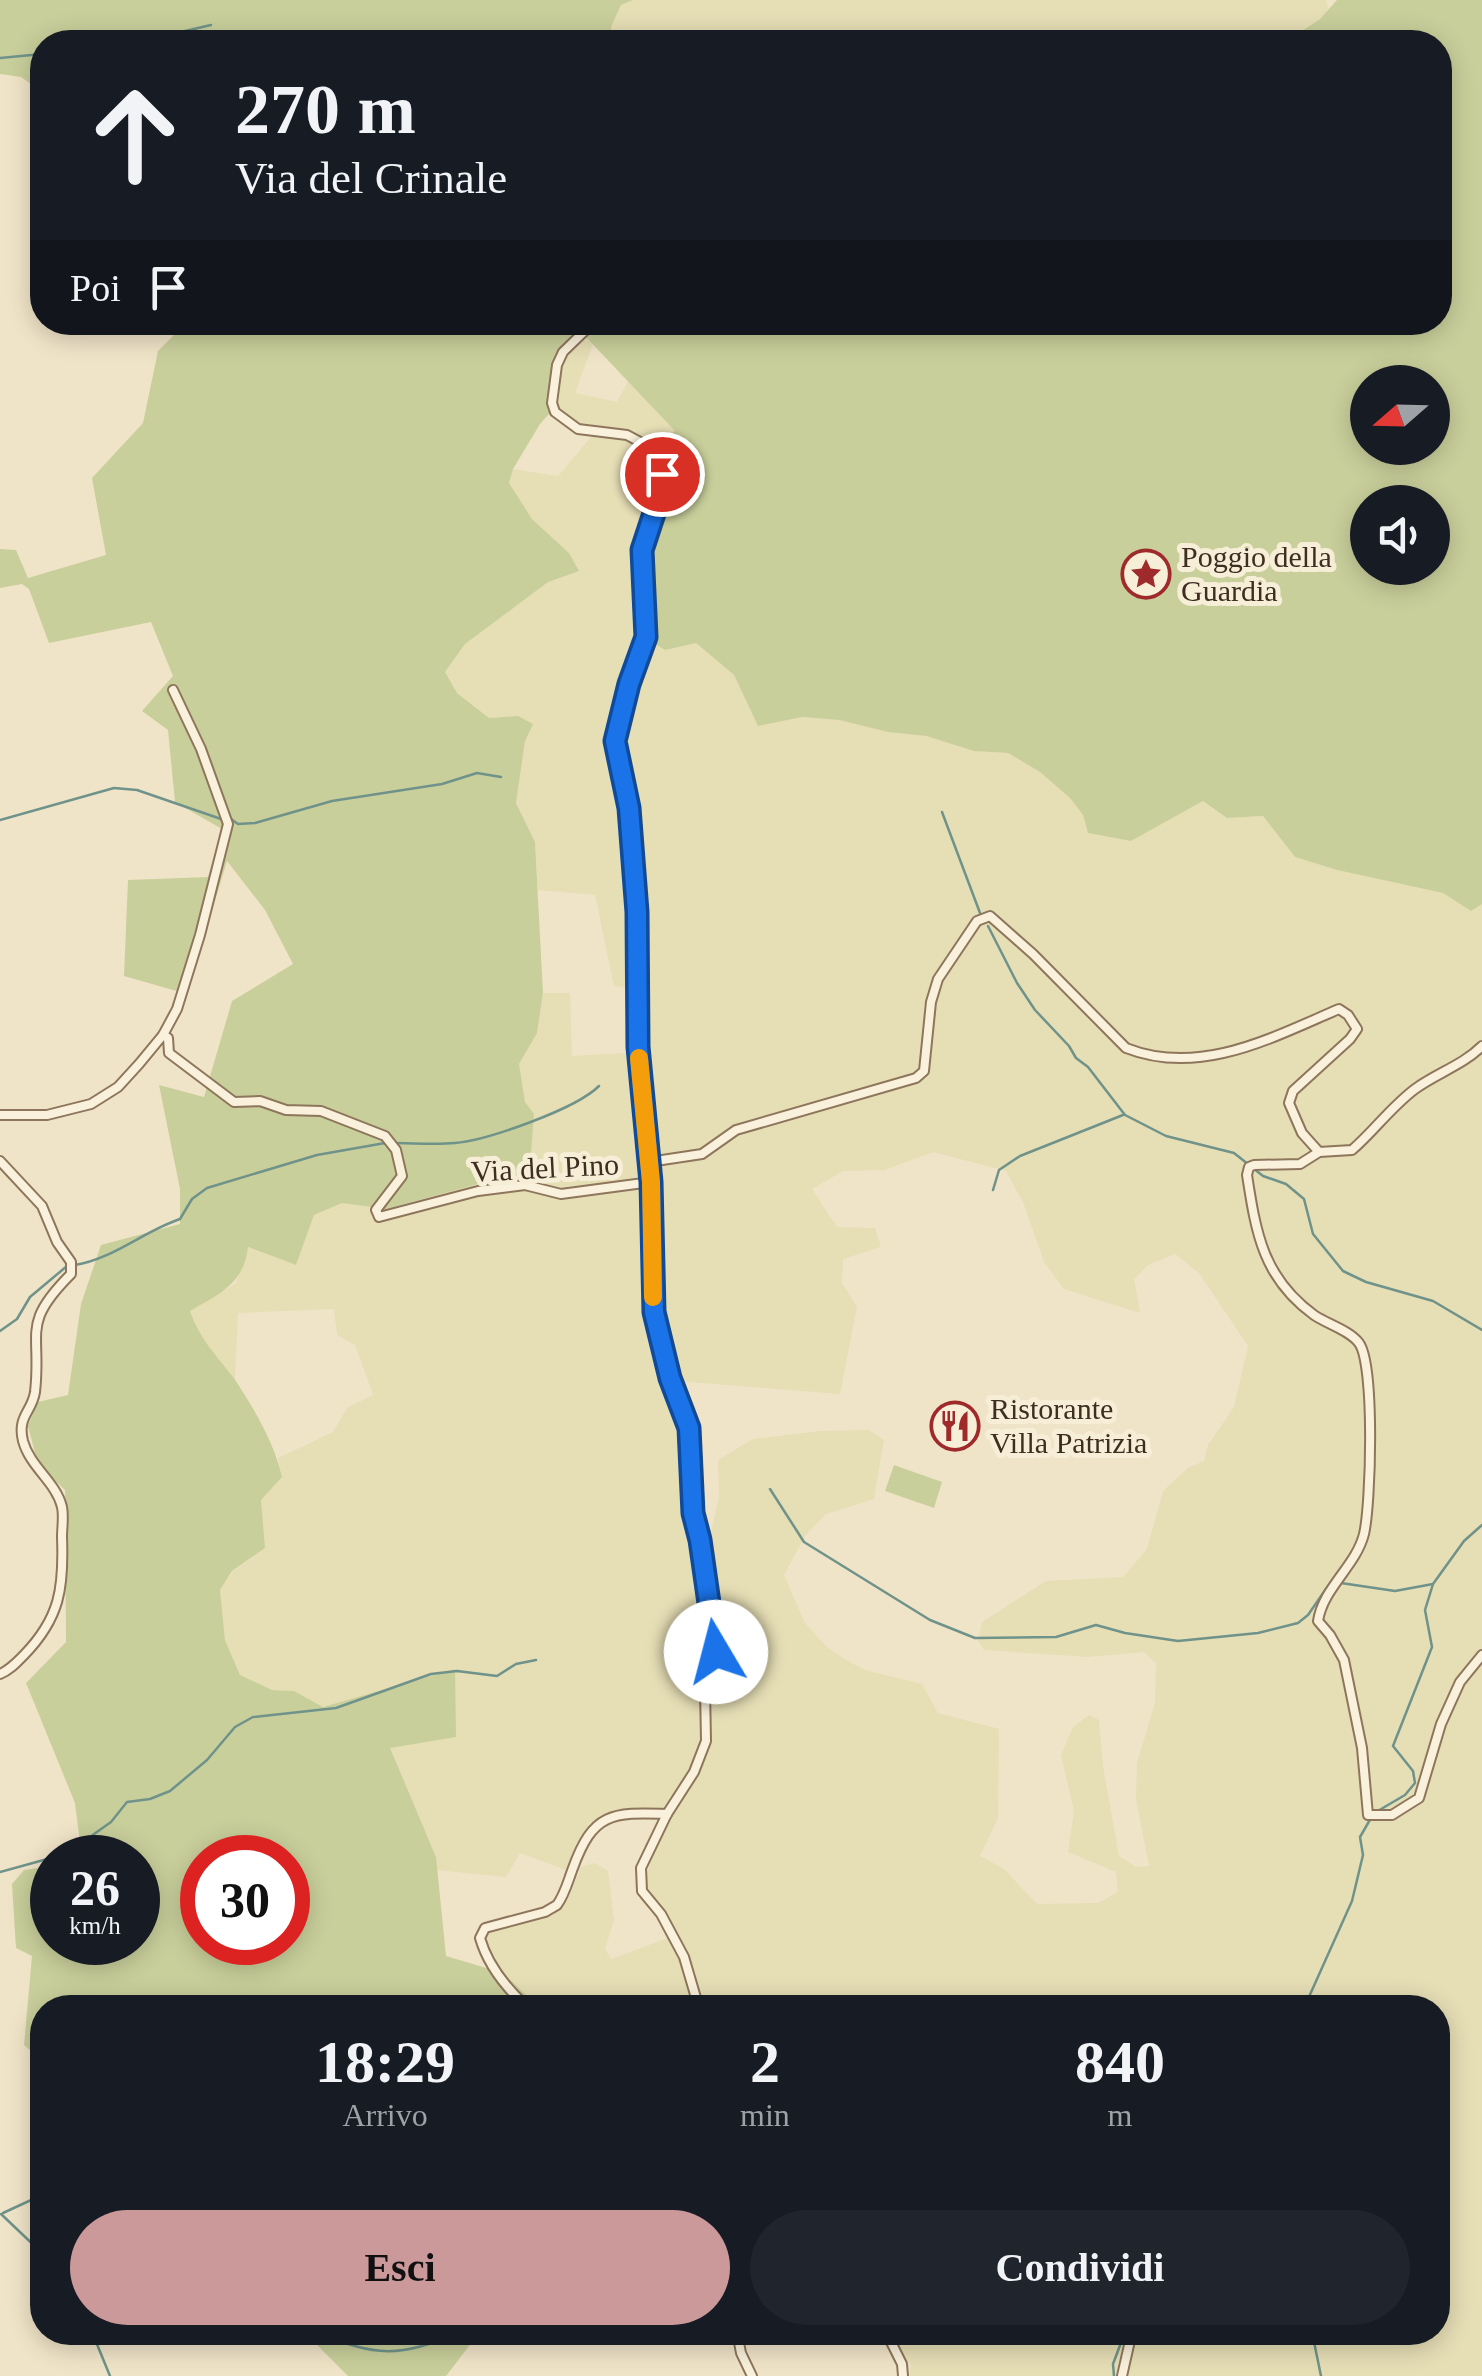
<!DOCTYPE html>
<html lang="it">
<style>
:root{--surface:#171b24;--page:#20242c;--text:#f1f3f6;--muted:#9ea1a6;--accent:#cc999b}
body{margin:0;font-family:"Times New Roman",serif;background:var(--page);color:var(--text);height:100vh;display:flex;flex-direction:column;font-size:38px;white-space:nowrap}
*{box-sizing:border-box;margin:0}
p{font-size:32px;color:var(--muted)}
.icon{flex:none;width:55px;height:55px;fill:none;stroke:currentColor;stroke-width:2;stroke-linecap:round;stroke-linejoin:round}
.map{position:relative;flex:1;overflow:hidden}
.side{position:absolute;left:30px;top:1995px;width:1420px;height:350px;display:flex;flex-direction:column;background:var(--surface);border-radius:40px;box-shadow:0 5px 25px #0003}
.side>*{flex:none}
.hud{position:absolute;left:30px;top:30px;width:1422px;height:305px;border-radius:40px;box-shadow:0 5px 25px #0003;background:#171b24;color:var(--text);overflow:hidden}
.needle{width:65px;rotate:250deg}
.fabs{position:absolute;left:1350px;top:365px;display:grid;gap:20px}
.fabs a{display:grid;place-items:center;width:100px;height:100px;border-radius:50%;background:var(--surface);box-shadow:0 5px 25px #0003;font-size:50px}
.speed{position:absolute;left:30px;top:1835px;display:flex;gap:20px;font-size:50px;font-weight:700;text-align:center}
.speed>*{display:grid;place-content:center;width:130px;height:130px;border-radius:50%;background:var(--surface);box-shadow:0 5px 25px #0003;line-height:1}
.speed small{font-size:25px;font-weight:400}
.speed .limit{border:15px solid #d22;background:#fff;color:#111}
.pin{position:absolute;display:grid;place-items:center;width:85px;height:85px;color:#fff;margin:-42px;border:5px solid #fff;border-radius:50%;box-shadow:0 2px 10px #0007}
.me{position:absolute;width:110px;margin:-55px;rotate:352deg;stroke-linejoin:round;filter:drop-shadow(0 0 8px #0008)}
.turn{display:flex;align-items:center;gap:35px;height:210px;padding:0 40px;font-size:45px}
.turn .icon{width:130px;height:130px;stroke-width:2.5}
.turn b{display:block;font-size:70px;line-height:85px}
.then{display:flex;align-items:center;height:95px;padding:0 40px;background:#0003;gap:20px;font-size:38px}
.eta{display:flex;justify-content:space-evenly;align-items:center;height:170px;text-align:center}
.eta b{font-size:60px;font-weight:800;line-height:70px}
.action{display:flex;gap:20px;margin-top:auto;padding:20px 40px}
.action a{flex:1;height:115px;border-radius:60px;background:var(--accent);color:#111;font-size:40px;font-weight:800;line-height:115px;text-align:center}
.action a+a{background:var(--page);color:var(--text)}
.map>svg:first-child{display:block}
</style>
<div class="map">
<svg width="1482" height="2376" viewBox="0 0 1482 2376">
<rect width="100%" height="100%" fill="#f0e4c8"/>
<!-- farmland -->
<g fill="#e6deb5" fill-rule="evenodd">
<path d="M633 0H1326L1329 9 1320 19 1284 42H614L611 27 621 5Z"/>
<path d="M586 336 593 344 575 393 617 402 628 381 676 432 637 547 665 650 695 642 734 675 758 726 802 717 839 720 888 732 926 736 974 751 1008 753 1040 772 1070 798 1083 815 1088 833 1131 841 1203 801 1227 818 1263 816 1295 857 1337 870 1443 893 1471 911 1482 904V2376H909L911 2365 891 2333 1438 2332V2008L539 2007 503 1973 486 1939 490 1930 552 1916 568 1899 581 1867 595 1863 608 1871 614 1920 605 1949 611 1959 673 1936 647 1889V1873L667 1814 620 1809 590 1823 576 1844 566 1870 520 1853 506 1877 436 1870V1857L389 1747 455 1669 323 1707 294 1691 272 1690 240 1675 225 1640 220 1590 232 1572 265 1548 261 1500 282 1477 278 1458 333 1432 347 1408 373 1395 355 1345 337 1335 334 1309 238 1313 235 1380 196 1332 189 1311 236 1283 247 1247 296 1265 314 1215 342 1203 387 1209 478 1184 528 1178 519 1064 537 1033 543 993H570L572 1056 641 1052 640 988 614 986 595 895 538 890 535 842 516 803 525 741 518 716 489 718 457 693 445 672 465 644 548 582 569 553 532 519 509 483 513 469 558 476 597 430 573 424 557 405 560 364ZM933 1152 1006 1171 1023 1202 1044 1262 1064 1289 1140 1313 1134 1279 1148 1265 1175 1254 1199 1273 1248 1346 1234 1407 1208 1445 1204 1461 1188 1468 1163 1491 1147 1549 1123 1577 1046 1581 982 1622 978 1641 984 1650 1088 1657 1144 1652 1156 1663 1155 1703 1137 1763 1136 1799 1149 1866 1136 1867 1119 1856 1103 1766 1099 1720 1089 1715 1073 1727 1061 1755 1074 1811 1068 1852 1116 1872 1118 1892 1098 1903 1037 1904 1004 1869 980 1856 998 1818 999 1729 938 1713 922 1684 865 1670 848 1661 827 1647 805 1623 784 1575 805 1536 826 1514 874 1499 884 1440 869 1430 820 1431 753 1439 718 1460 719 1497 712 1529 703 1531 695 1441 677 1381 840 1394 857 1307 842 1283 843 1259 881 1247 875 1228 837 1227 812 1189 843 1171 885 1170Z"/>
</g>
<!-- green -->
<g fill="#c9cf9b" fill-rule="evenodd">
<path d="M0 0H633L621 5 611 27 614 42H42V92L21 77 0 74Z"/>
<path d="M1337 0H1482V904L1471 911 1443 893 1337 870 1295 857 1263 816 1227 818 1203 801 1131 841 1088 833 1083 815 1070 798 1040 772 1008 753 974 751 926 736 888 732 839 720 802 717 758 726 734 675 696 643 665 650 638 633 637 547 661 485 641 458 675 431 585 336 560 364 557 405 540 424 513 469 509 483 532 519 569 553 579 571 548 582 465 644 445 672 457 693 489 718 518 716 533 724 525 741 516 803 535 842 543 993 537 1033 519 1064 525 1102 534 1114 529 1179 478 1184 386 1209 342 1203 314 1215 296 1265 248 1247C244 1284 219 1294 190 1311 199 1338 216 1355 233 1377 253 1406 275 1444 282 1477L261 1500 265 1548 232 1571 220 1590 225 1640 240 1675 272 1690 294 1691 323 1707 455 1669 456 1737 390 1748 436 1857 446 1956 503 1973 539 2007 42 2008V2061L24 2045 32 1956 16 1948 12 1884 24 1870 52 1866V1942H138V1858L69 1857 80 1843 75 1803 26 1683 66 1642 65 1490 38 1464 28 1426 38 1402 68 1395 81 1304 101 1245 180 1224V1189L159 1085 204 1097 232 1001 293 964 265 910 227 861 187 994 124 976 128 880 208 877 222 829 175 802 168 730 142 711 173 676 151 622 49 643 29 589 22 584 0 588V549L16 550 28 578 106 555 92 478 143 423 158 351 174 335 175 323 765 322 772 335 786 322H1440V42H1285L1320 19ZM1368 382H1432V448H1368ZM1368 502H1432V568H1368ZM202 1858H288V1942H202Z"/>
<path d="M894 1465 942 1482 934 1508 885 1491Z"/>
<path d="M305 2333H479L446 2376H348Z"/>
</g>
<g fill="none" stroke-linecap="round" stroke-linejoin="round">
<!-- stream -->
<g stroke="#6f938a" stroke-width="2.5">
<path d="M138 42 211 25"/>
<path d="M0 58 42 54"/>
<path d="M942 812 980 913"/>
<path d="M231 819 238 824 255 823 332 801 442 784 477 773 501 777"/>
<path d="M0 820 114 788 137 790 224 820"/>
<path d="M988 926 1017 983 1035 1010 1069 1046 1076 1058 1088 1067 1125 1115 1166 1136 1234 1153 1263 1176 1286 1184 1304 1199 1313 1234 1343 1271 1366 1282 1433 1301 1482 1330"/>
<path d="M393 1143C413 1143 435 1145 455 1143 488 1140 576 1109 599 1086"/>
<path d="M993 1190 999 1170 1020 1156 1123 1115"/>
<path d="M75 1265C113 1259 144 1231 180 1219L192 1199 207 1188 317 1155 385 1143"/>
<path d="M0 1331 17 1319 30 1297 67 1266"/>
<path d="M770 1489 804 1542 930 1620 975 1638 1056 1637 1096 1625 1125 1633 1178 1641 1258 1633 1298 1623 1308 1615 1328 1586"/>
<path d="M1341 1583 1395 1591 1433 1584"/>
<path d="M1376 1812 1405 1795 1415 1783 1413 1771 1393 1746 1432 1647 1425 1610 1433 1584 1464 1541 1482 1525"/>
<path d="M53 1858 80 1844 111 1822 127 1802 150 1799 170 1791 207 1760 235 1727 253 1717 336 1708 431 1674 457 1671 497 1676 516 1664 536 1660"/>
<path d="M0 1872 51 1858"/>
<path d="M1304 2008 1352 1901 1363 1855 1360 1837 1371 1818"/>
<path d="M3 2213 42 2195"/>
<path d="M1 2214 42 2253"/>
<path d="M92 2332 110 2376"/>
<path d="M315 2332C379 2357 396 2358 462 2332"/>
<path d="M1312 2332 1321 2376"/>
<path d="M1114 2376 1113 2364 1125 2332"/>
</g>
<!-- street casing -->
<g stroke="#8d765c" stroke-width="12">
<g id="street">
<path d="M594 322 563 352 557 365 552 403 555 412 578 429 627 435 642 443 662 473 663 483 641 550 646 637 629 684 615 741 629 808 637 913 638 1047 651 1182 654 1312 670 1378 689 1429 693 1513 700 1540 716 1651 705 1688 706 1741 694 1772 667 1814 641 1868 642 1891 661 1914 684 1957 699 2008"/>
<path d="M163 1035 168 1038 169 1053 234 1102 260 1101 286 1110 321 1111 385 1136 396 1150 402 1176 376 1210 379 1217 478 1191 525 1185 561 1194 651 1182"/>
<path d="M0 1115H47L91 1104 118 1087 139 1064 163 1035 177 1009 200 935 228 824 201 749 173 690"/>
<path d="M1319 1152 1300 1164 1254 1165 1249 1167 1247 1175C1256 1233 1263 1278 1314 1315 1327 1324 1349 1330 1359 1343 1375 1365 1371 1504 1364 1534 1356 1566 1323 1588 1318 1621L1330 1635 1344 1660 1362 1748 1368 1815H1392L1419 1798 1441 1724 1460 1682 1482 1655"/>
<path d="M0 1161 42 1206 57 1242 71 1262V1274C20 1325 42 1331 35 1392 32 1412 17 1416 23 1441 30 1467 56 1482 62 1507 64 1516 62 1528 62 1537 64 1588 60 1618 24 1655 16 1663 10 1670 0 1674"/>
<path d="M649 1162 702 1154 736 1130 916 1078 924 1071 931 1002 938 979 977 921 990 916 1033 954 1126 1048C1200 1077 1271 1038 1339 1009L1348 1015 1357 1029 1350 1039 1293 1091 1289 1103 1302 1133 1319 1152 1352 1150C1374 1131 1391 1107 1415 1089 1437 1073 1463 1065 1482 1046"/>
<path d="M528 2008C506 1988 488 1966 480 1938L485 1928 545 1912 557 1905C565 1894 568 1881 573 1868 593 1813 611 1812 667 1814"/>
<path d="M737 2332 741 2353 752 2376"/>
<path d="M886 2332 902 2364 903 2376"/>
<path d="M1122 2376 1132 2332"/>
</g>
</g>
<!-- street -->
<use href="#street" stroke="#faf1dc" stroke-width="8"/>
</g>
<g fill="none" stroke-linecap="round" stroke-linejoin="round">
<!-- route casing -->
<g stroke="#114b97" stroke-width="25">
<path id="route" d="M662 474 664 483 642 550 646 637 629 684 615 741 629 808 637 912 638 1047 651 1182 654 1312 670 1378 689 1428 693 1513 700 1540 716 1652"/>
</g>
<!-- route -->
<use href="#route" stroke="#1a73e8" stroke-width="18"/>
<!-- slow -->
<path stroke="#f59e0b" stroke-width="18" d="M639 1058 651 1182 653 1297"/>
</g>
<!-- icons -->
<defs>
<g id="sight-ring" transform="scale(2.5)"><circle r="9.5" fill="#f7eed8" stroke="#9e2a2b" stroke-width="1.5"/><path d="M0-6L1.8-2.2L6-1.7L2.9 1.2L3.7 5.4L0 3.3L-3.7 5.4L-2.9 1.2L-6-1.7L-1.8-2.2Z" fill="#9e2a2b"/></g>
<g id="restaurant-ring" transform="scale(2.5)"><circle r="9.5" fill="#f7eed8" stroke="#9e2a2b" stroke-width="1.5"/><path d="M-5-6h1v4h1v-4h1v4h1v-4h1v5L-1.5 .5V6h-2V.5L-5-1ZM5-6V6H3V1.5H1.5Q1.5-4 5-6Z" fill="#9e2a2b"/></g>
</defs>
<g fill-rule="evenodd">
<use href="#sight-ring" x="1146" y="574"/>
<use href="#restaurant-ring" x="955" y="1426"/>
</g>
<g text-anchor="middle" stroke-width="10" stroke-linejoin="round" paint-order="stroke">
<!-- poi labels -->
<g font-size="30" fill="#3d2e20" stroke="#f7eed8" text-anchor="start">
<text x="1181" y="567">Poggio della<tspan x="1181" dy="34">Guardia</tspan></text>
<text x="990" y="1419">Ristorante<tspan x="990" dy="34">Villa Patrizia</tspan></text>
</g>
<!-- street labels -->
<g font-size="30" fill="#3d2e20" stroke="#f7eed8">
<text transform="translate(545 1168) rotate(-3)" y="10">Via del Pino</text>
</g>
</g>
</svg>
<div class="fabs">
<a><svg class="needle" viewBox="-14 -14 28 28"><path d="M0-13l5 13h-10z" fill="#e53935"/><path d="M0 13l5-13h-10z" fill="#9ea1a6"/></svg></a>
<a><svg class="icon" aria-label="sound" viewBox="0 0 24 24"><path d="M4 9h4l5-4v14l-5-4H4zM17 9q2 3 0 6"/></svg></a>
</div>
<div class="speed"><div>26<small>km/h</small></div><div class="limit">30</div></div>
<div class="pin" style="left:662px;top:474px;background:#d93025"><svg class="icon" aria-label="arrive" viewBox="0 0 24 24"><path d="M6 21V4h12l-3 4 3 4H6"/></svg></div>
<svg class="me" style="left:716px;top:1652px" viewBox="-20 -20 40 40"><circle r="19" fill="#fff"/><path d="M0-13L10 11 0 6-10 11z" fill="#1a73e8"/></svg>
<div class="hud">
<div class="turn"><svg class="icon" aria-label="ahead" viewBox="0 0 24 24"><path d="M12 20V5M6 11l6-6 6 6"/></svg><div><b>270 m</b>Via del Crinale</div></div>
<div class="then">Poi<svg class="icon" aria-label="arrive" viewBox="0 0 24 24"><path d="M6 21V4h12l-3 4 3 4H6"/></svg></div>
</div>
<section class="side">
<div class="eta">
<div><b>18:29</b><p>Arrivo</p></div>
<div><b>2</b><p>min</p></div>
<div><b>840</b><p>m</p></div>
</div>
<div class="action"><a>Esci</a><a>Condividi</a></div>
</section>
</div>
